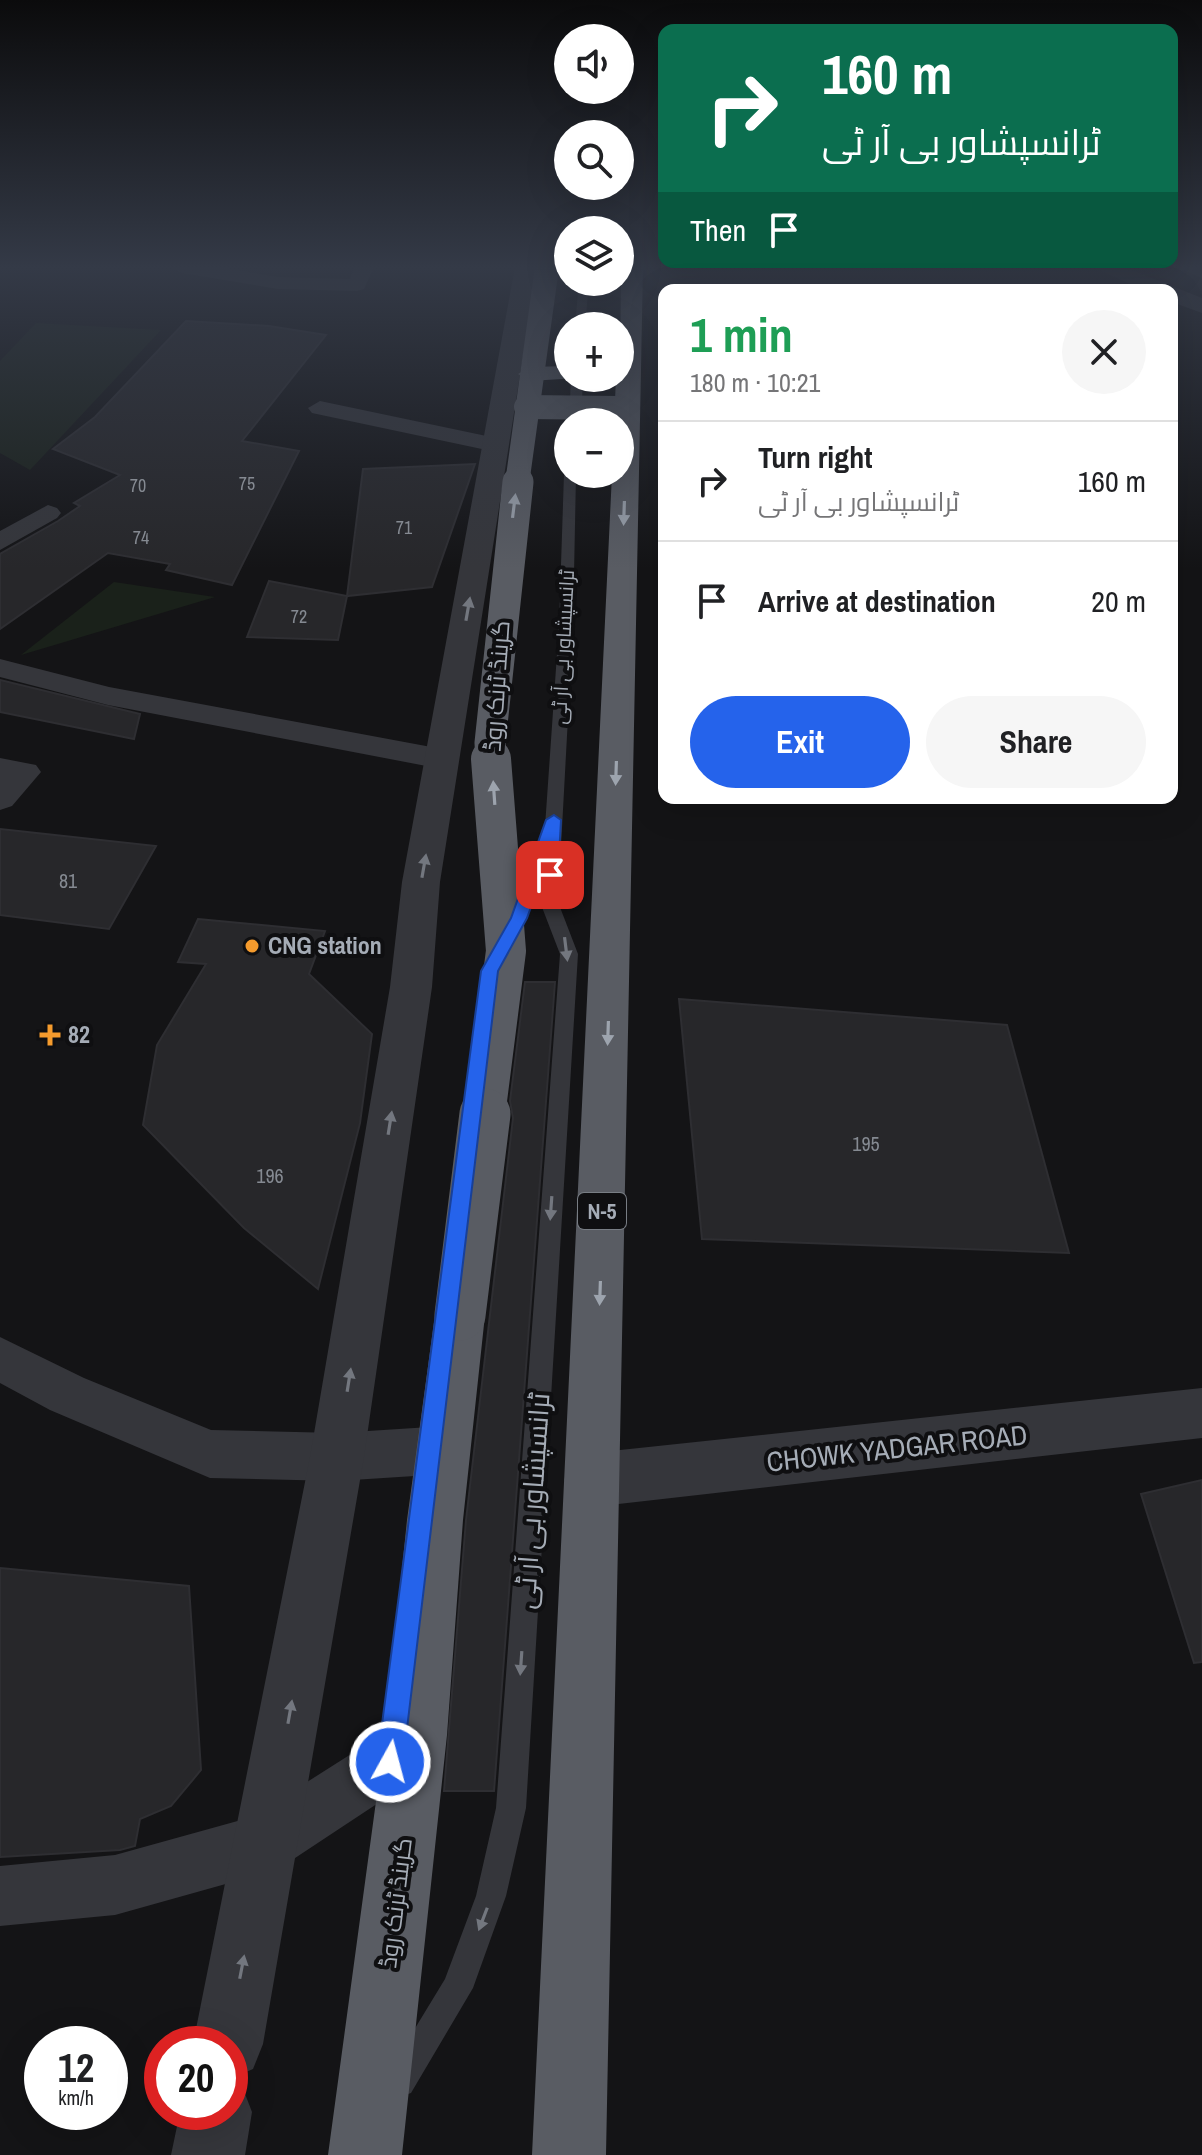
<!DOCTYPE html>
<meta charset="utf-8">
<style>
:root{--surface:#fff;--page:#f6f6f6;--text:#202124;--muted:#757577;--line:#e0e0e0;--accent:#2563eb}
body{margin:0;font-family:"Archivo Narrow",Cairo,sans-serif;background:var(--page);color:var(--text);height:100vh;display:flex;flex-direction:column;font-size:30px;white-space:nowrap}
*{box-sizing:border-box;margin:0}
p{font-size:26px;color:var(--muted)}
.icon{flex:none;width:44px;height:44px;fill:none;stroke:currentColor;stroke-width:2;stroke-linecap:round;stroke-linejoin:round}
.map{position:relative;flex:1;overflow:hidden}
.details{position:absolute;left:658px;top:284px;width:520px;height:520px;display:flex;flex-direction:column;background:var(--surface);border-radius:16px;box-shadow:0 8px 32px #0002}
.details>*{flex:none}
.hud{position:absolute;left:658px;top:24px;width:520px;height:244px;border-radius:16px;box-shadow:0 8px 32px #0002;background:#0b6e4f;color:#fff;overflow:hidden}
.fabs{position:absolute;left:554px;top:24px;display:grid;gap:16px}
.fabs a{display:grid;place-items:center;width:80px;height:80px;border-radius:50%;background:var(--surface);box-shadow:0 8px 32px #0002;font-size:40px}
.speed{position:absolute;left:24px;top:2026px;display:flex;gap:16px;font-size:40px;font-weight:700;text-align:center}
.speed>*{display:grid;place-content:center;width:104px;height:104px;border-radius:50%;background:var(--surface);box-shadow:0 8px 32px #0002;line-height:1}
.speed small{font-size:20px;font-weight:400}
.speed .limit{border:12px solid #d22;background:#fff;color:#111}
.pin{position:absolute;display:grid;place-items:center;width:68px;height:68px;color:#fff;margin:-34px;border-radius:16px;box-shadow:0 4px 12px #0006}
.me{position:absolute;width:88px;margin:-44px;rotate:7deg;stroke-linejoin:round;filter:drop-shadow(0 0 6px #0008)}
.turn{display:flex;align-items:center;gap:28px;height:168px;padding:0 32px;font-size:36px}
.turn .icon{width:104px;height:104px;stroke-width:2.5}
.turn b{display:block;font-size:56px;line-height:68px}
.then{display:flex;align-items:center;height:76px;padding:0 32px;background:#0003;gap:16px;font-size:30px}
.round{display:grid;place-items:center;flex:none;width:84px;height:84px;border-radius:42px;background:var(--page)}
.summary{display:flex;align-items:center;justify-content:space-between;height:136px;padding:0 32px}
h1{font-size:48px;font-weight:700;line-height:60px;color:#1e9e55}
.action{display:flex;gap:16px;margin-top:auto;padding:16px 32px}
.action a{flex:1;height:92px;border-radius:48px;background:var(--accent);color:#fff;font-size:32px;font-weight:700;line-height:92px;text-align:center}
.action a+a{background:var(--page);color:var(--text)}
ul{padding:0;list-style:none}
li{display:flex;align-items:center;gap:24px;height:120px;padding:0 32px;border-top:2px solid var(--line)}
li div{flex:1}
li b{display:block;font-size:30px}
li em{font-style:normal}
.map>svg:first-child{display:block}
</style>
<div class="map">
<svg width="1202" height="2155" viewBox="0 0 1202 2155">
<rect width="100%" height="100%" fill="#141416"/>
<!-- green -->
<g fill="#1a211a">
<path d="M36 323 161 330 30 470 0 453V361Z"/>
<path d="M114 582 215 597 21 655Z"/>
</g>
<!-- building -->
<g fill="#27272a" stroke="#2e2e32" stroke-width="2">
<path d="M186 321 269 326 326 335 242 441 299 451 232 585 166 570 170 564 108 553 0 629V554L58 521 80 506 74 503 120 475 53 449 95 417Z"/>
<path d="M475 464 432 587 347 596 363 469Z"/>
<path d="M269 581 347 596 338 640 247 637Z"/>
<path d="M0 680 140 714 134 739 0 712Z"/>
<path d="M0 829 156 846 109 929 0 915Z"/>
<path d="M198 919 325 931 309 974 372 1034 360 1123 318 1289 244 1228 143 1125 157 1045 206 964 178 962Z"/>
<path d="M525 982H555L494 1791H444L466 1520 513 1118 510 1101Z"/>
<path d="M679 999 1007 1025 1069 1253 702 1239Z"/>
<path d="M1202 1480V1662L1194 1663 1141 1494Z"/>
<path d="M0 1568 189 1586 201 1770 171 1806 140 1819 135 1846 120 1850 0 1857Z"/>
</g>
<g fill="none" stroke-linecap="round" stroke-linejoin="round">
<!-- service -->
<g fill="#35363b" fill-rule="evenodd">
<path d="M579 282H589L585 326H575Z"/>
<path d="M571 378H583L581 422H569Z"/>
<path d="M568 471V474H576L573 625 558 902 578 954 526 1808 506 1896 473 1988 411 2093 399 2097 387 2093 383 2081 445 1979 476 1896 496 1808 560 954 540 902 542 877 518 937H506L503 932 536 846 544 841 559 625 564 474Z"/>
</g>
<!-- minor -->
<g fill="#35363b" fill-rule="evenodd">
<path d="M172 267H219L278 277 350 279 354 267H374L364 289 357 291 278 289 182 273Z"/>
<path d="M1176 267H1202V278Z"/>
<path d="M320 401 496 438 508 445 496 452 312 413 308 408Z"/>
<path d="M48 505 57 508 61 513 57 518 0 550V531Z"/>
<path d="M0 659 109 687 442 749 453 752 458 759 453 766 442 769 108 705 0 677Z"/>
<path d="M0 758 36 765 41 772 12 806 0 810Z"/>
<path d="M0 1337 84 1378 211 1430 337 1433 430 1427 447 1434 455 1451 447 1468 430 1475 337 1481 210 1478 50 1410 0 1383Z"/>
<path d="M390 1733 410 1742 419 1762 410 1782 286 1864 265 1873 115 1915 0 1926V1866L115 1855 252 1817 370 1742Z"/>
</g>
<!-- tertiary -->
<g fill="#35363b" fill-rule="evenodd">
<path d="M515 267H537L440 882 432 987 364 1457 263 2044 253 2069 230 2079V2044H193L310 1457 390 987 402 882Z"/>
<path d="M1093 267H1124L1202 298V313L1172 302V290H1143Z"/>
<path d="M1202 1388V1438L592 1507 572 1499 564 1480 572 1461 592 1453Z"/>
<path d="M230 2081 242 2086 252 2112 245 2155H171L180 2112H230Z"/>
</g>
<!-- trunk -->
<g fill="#595c63" fill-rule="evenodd">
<path d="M621 267H643L606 2155H532L612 474H620V422H614L616 378H620Z"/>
<path d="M568 366V378H577L530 381 518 374 530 367Z"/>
<path d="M460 1292 478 1299 485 1315 463 1520 447 1735 402 2155H328L385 1735 407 1520 435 1315 442 1299Z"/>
</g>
<!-- trunk-bridge-far3 -->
<g stroke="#595c63" stroke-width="24">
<path d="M526 407 618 408"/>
<path d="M517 484 547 267"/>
</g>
<!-- trunk-bridge-far2 -->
<path stroke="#595c63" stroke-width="31" d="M491 761 490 743 518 482"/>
<!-- trunk-bridge-far1 -->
<path stroke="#595c63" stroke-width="40" d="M485 1116 506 951 491 759"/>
<!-- trunk-bridge -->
<path stroke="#595c63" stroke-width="51" d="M460 1315 485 1114"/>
</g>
<!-- one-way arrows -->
<defs><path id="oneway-solid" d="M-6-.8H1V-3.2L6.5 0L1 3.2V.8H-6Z" transform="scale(2)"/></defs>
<g fill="#9da4ae">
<use href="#oneway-solid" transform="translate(514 506) rotate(-83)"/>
<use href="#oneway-solid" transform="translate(624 513) rotate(92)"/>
<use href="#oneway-solid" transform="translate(616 773) rotate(92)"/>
<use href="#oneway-solid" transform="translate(494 793) rotate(-94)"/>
<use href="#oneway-solid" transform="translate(608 1033) rotate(92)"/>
<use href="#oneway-solid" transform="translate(600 1293) rotate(92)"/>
</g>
<g fill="#73777f">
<use href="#oneway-solid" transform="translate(468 609) rotate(-80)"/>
<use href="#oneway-solid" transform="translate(424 866) rotate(-80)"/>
<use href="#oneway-solid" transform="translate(566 949) rotate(83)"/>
<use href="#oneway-solid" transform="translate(390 1123) rotate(-81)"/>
<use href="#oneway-solid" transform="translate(551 1208) rotate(94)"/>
<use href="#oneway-solid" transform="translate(349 1380) rotate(-81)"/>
<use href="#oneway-solid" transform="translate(521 1663) rotate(94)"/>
<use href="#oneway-solid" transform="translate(290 1712) rotate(-80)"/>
<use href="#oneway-solid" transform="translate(483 1919) rotate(111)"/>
<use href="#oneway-solid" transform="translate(242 1967) rotate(-79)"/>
</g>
<!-- sky -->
<linearGradient id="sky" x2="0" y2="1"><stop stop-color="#0b0b0c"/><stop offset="0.47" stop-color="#343a47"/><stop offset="1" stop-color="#343a47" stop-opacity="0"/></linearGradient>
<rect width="1202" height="569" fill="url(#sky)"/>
<!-- route -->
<path fill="#2563eb" stroke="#184099" stroke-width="2" d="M554 815 561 820 558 875 550 880 543 874 527 918 498 971 403 1762 399 1771 390 1775 381 1771 377 1762 481 971 511 918 546 820Z"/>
<!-- markers -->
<g fill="#f59b2d" stroke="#0f0f11" stroke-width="3">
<circle cx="252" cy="946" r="8"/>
<path d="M46 1023h8v8h8v8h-8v8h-8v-8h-8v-8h8z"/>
</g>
<g text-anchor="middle" stroke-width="8" stroke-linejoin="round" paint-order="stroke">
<!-- far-number labels -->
<g font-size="18" fill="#858a92">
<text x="247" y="490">75</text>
<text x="138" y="492">70</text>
<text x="404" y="534">71</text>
<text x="141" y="544">74</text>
<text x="299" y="623">72</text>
</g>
<!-- far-street labels -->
<g font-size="20" fill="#a5acb6" stroke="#0f0f11">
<text transform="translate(563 647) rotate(-87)" y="7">ٹرانسپشاور بی آر ٹی</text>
</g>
<!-- number labels -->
<g font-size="20" fill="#858a92">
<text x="68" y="888">81</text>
<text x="866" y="1151">195</text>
<text x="270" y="1183">196</text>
</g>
<!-- shield labels -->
<rect fill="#0f0f11" stroke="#787d84" stroke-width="2" x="578" y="1193" width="48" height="36" rx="6"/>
<g font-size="22" font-weight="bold" fill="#a5acb6">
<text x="602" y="1219">N-5</text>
</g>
<!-- street labels -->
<g font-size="24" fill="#a5acb6" stroke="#0f0f11">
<text transform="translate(497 686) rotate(-86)" y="8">گرینڈ ٹرنک روڈ</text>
<text transform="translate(396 1903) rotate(-83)" y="8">گرینڈ ٹرنک روڈ</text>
</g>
<!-- poi labels -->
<g font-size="24" font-weight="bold" fill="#a5acb6" stroke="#0f0f11" text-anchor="start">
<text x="268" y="954">CNG station</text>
<text x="68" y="1043">82</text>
</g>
<!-- near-street labels -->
<g font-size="28" fill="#a5acb6" stroke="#0f0f11">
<text transform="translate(897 1448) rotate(-6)" y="10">CHOWK YADGAR ROAD</text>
<text transform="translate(532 1501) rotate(-86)" y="10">ٹرانسپشاور بی آر ٹی</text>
</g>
</g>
</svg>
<div class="fabs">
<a><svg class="icon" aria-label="sound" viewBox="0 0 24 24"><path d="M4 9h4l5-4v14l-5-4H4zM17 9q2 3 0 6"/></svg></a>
<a><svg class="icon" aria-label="search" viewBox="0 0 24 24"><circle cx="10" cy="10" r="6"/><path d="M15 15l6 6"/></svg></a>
<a><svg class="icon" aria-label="layers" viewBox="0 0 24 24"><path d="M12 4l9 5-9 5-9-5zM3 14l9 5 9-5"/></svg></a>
<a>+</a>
<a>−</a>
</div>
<div class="speed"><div>12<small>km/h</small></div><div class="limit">20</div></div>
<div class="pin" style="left:550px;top:875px;background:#d93025"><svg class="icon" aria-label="arrive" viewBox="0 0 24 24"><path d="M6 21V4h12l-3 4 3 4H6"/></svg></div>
<svg class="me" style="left:390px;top:1762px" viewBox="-20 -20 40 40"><circle r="17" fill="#2563eb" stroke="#fff" stroke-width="3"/><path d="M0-11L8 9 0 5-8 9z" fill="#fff"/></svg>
<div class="hud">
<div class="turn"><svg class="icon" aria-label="right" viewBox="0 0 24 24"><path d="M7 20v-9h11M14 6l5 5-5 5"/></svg><div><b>160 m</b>ٹرانسپشاور بی آر ٹی</div></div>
<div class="then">Then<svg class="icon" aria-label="arrive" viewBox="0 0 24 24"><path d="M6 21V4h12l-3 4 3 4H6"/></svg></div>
</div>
<section class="details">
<div class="summary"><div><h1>1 min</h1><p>180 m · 10:21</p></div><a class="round"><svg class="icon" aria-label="close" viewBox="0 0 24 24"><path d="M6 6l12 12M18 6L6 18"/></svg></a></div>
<ul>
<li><svg class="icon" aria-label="right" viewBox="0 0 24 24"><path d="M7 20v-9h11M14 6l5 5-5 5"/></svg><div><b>Turn right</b><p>ٹرانسپشاور بی آر ٹی</p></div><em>160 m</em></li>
<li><svg class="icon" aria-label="arrive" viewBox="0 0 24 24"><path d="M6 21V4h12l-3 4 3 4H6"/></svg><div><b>Arrive at destination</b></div><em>20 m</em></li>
</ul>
<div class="action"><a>Exit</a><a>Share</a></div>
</section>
</div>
